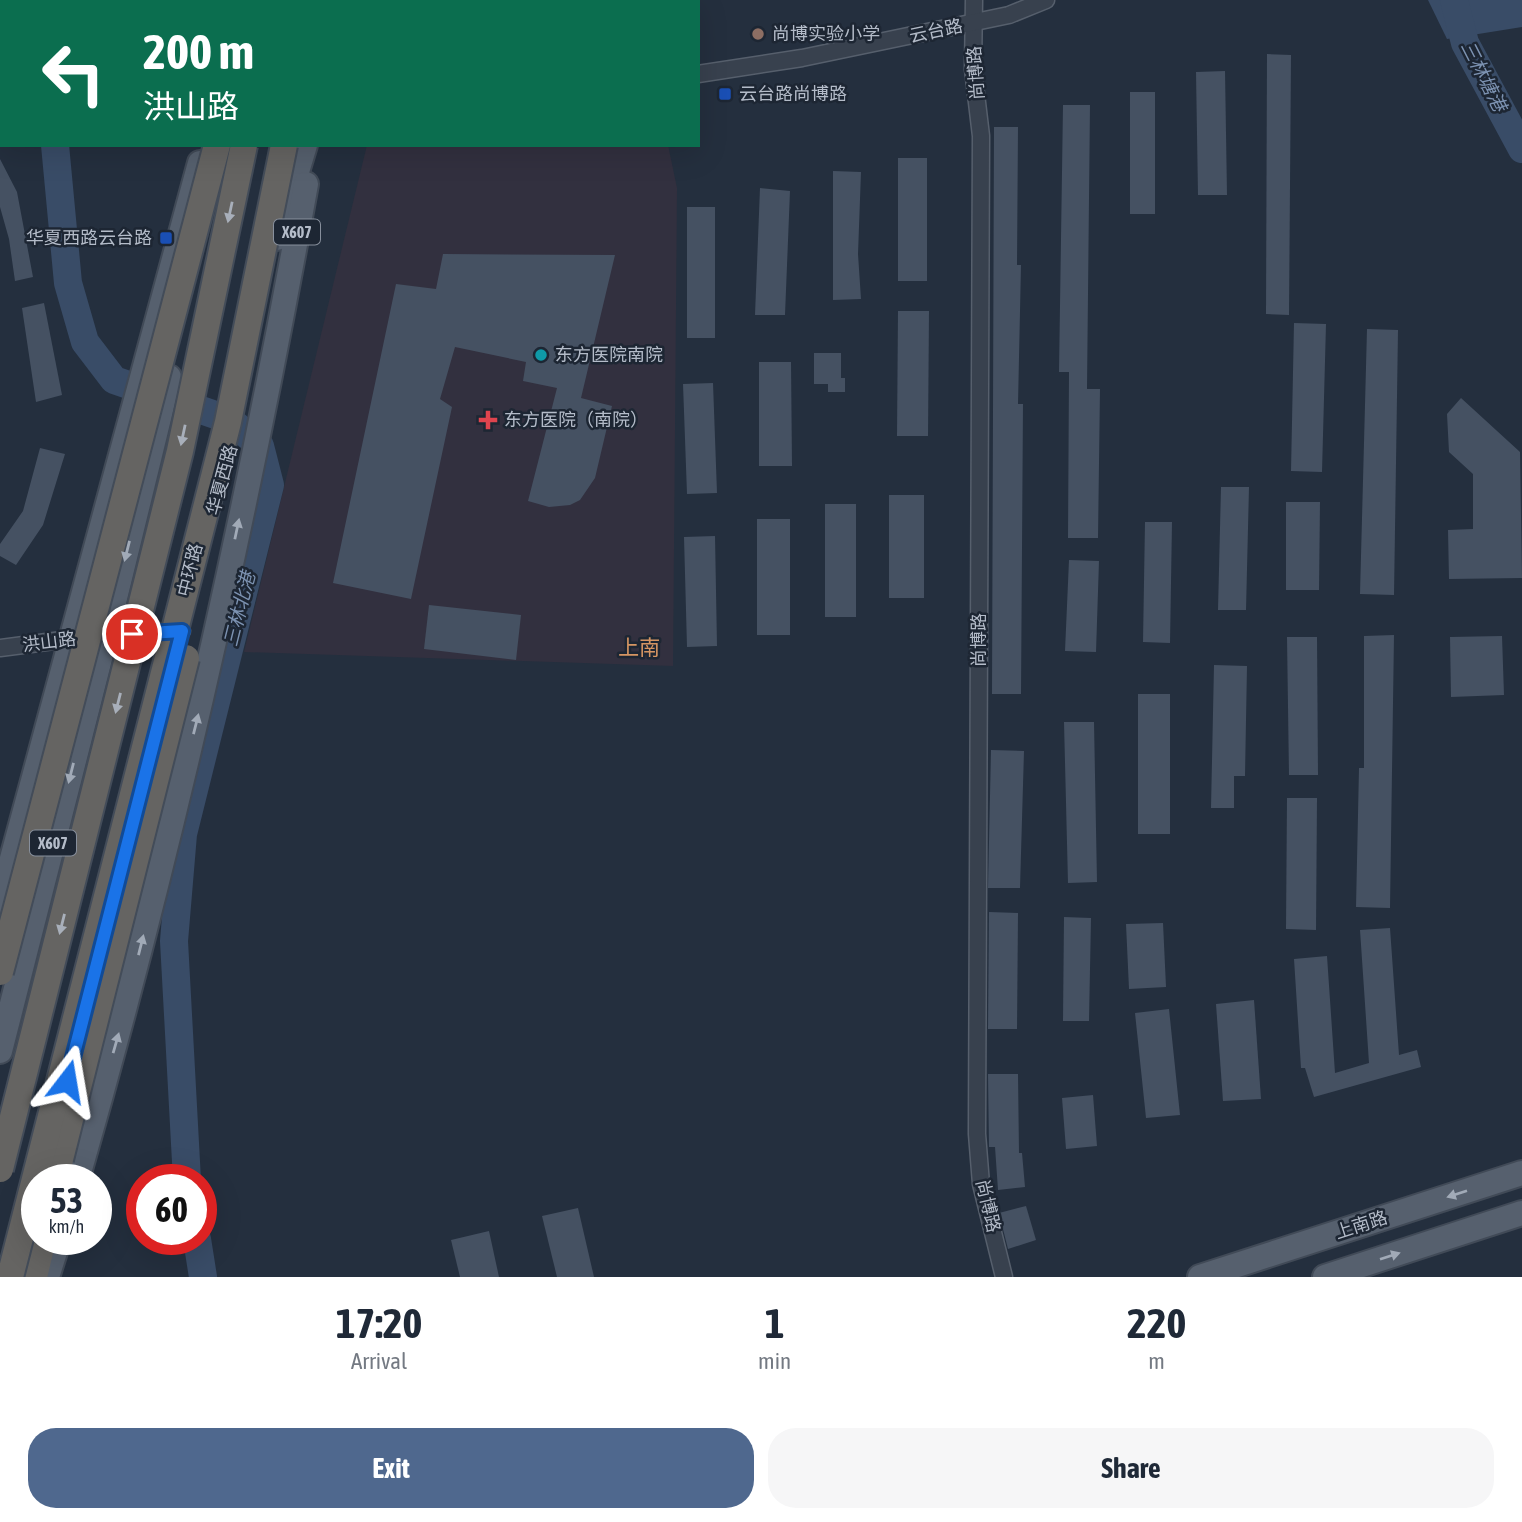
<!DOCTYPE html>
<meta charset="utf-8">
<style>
:root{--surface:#fff;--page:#f6f6f7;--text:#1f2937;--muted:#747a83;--accent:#4f688e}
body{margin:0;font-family:"Asap Condensed","Noto Sans SC",sans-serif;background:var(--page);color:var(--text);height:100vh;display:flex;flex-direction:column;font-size:26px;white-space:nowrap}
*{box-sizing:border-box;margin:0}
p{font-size:23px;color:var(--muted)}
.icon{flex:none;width:38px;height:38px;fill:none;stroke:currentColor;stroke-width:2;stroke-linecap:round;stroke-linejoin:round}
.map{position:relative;height:1277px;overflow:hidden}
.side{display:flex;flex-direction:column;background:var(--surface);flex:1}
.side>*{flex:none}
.hud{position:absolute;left:0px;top:0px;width:700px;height:147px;box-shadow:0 7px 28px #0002;background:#0b6e4f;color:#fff;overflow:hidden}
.speed{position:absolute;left:21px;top:1164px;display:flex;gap:14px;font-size:35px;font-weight:700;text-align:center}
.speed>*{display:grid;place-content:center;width:91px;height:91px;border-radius:50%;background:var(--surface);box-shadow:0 7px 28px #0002;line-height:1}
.speed small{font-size:18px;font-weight:400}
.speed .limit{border:10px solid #d22;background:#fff;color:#111}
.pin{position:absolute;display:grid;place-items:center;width:60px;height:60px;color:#fff;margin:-30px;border:4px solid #fff;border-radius:50%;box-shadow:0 2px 7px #0007}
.me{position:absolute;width:77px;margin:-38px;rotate:14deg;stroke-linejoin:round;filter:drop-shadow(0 0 5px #0008)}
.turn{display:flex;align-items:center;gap:24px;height:147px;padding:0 28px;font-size:32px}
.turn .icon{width:91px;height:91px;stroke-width:2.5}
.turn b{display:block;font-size:49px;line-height:60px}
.eta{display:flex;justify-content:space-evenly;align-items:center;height:119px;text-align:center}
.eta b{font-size:42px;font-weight:700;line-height:49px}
.primary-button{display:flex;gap:14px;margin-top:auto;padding:14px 28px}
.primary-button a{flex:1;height:80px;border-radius:28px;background:var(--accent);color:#fff;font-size:28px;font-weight:700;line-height:80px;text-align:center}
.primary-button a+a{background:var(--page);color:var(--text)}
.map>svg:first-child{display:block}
</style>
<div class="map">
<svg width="1522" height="1277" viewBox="0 0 1522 1277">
<rect width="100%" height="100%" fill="#242f3e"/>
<!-- medical -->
<path fill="#32303f" d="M367 145H668L677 188 673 666 244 652Z"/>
<!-- water -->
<path fill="#394c67" d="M1428 0H1522V27L1447 39Z"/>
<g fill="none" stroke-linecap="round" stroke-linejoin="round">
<!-- river -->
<g stroke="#394c67" stroke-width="28">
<path d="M43 0V2"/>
<path d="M1454 0 1465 43 1522 149"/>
<path d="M55 145 68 283 85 342 114 380 230 420 260 446 270 485 183 834 174 941 187 1180"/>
<path d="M197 1239 203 1277"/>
</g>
</g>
<!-- building -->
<g fill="#455162">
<path d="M1267 54 1291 55 1289 315 1266 314Z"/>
<path d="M1225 71 1227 195H1198L1196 72Z"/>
<rect x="1130" y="92" width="25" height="122"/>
<path d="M1063 105H1090L1087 389H1100L1098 538H1068L1069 372H1059Z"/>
<path d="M994 127H1018L1017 265H1021L1018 404H1023L1021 694H992Z"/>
<rect x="898" y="158" width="29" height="123"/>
<path d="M0 159 17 192 33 277 15 281 9 239 0 207Z"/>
<path d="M833 171 861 172 858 254 861 299 833 300Z"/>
<path d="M760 188 790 191 785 315H755Z"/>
<rect x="687" y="207" width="28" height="131"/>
<path d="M443 254 615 255 581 398 612 406 595 478 580 500 570 505 549 507 528 501 557 388 523 381 526 362 455 347 440 399 452 407 411 599 333 583 396 284 436 289Z"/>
<path d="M44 303 62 395 36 402 22 308Z"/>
<path d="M898 311H929L928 436H897Z"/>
<path d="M1294 323 1326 324 1322 472 1291 471Z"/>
<path d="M1367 329 1398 330 1394 595 1360 594Z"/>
<path d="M814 353H841V378H845V392H828V384H814Z"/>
<path d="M759 362H791L792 466H759Z"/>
<path d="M713 383 717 493 687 494 683 384Z"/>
<path d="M1461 398 1520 452 1522 578 1449 579 1448 530 1473 529V474L1449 452 1447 414Z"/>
<path d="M40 448 65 454 43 525 16 565 0 556V544L23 511Z"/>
<path d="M1221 487H1249L1246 610H1218Z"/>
<rect x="889" y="495" width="35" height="103"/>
<path d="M1286 502H1320L1319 590H1286Z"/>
<rect x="825" y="504" width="31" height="113"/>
<rect x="757" y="519" width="33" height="116"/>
<path d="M1145 522H1172L1170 643 1143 642Z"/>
<path d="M715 536 717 646 687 647 684 537Z"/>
<path d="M1069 560 1099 561 1096 652 1065 651Z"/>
<path d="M429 605 521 615 516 660 424 649Z"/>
<path d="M1394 635 1390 908 1356 907 1359 768H1364V636Z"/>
<path d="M1502 636 1504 695 1451 697 1450 637Z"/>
<path d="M1287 637H1317L1318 775H1289Z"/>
<path d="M1214 665 1247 666 1245 776H1234V808H1211Z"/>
<rect x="1138" y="694" width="32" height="140"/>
<path d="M1064 722H1094L1097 882 1068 883Z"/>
<path d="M991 750 1024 751 1020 888H988Z"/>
<path d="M1287 798H1317L1316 930 1286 929Z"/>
<path d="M989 912 1018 913 1017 1029H988Z"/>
<path d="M1064 917 1091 918 1089 1021H1063Z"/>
<path d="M1163 923 1166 987 1129 989 1126 924Z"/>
<path d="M1390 928 1399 1055 1417 1050 1421 1067 1314 1097 1305 1068H1301L1294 959 1327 956 1335 1073 1369 1063 1360 930Z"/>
<path d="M1254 1000 1261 1099 1223 1101 1216 1004Z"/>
<path d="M1169 1009 1180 1115 1146 1118 1135 1013Z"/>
<path d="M988 1074H1018L1019 1153H1022L1025 1187 998 1190 995 1147H989Z"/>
<path d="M1093 1095 1097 1146 1066 1149 1062 1098Z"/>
<path d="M1026 1206 1036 1240 1008 1249 999 1213Z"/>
<path d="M578 1208 594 1277H557L542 1216Z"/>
<path d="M489 1231 499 1277H460L451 1240Z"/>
</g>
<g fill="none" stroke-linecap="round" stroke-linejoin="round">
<!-- minor casing -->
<g stroke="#565f6c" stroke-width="19">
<g id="minor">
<path d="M974 0 973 69 981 136 977 1134 981 1184 1004 1277"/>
<path d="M698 74 802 58 1009 15 1046 0"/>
<path d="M128 634 182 631"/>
<path d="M0 648 77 638"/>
</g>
</g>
<!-- tertiary casing -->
<g stroke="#565f6c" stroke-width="23">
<path id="tertiary" d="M0 110H2"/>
</g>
<!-- primary casing -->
<g stroke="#414a57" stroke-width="28">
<g id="primary">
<path d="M228 2V0"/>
<path d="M332 2V0"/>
<path d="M277 238 305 145"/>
<path d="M0 903 200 163"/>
<path d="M0 1051 106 635 169 377"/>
<path d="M77 1180C171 852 246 519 306 184"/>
<path d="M47 1277 59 1239"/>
<path d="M1200 1277 1522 1173"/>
<path d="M1325 1277 1522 1213"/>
</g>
</g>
<!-- trunk casing -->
<g stroke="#434c59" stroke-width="30">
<g id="trunk">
<path d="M261 2V0"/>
<path d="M304 2V0"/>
<path d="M56 1180 60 1159"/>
<path d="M34 1277 43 1239"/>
</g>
</g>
<!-- minor -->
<use href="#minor" stroke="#38414e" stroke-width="16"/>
<!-- tertiary -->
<use href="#tertiary" stroke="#38414e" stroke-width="19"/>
<!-- primary -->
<use href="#primary" stroke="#56606e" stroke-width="24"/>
<!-- trunk -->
<use href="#trunk" stroke="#656462" stroke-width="26"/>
<!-- trunk-bridge casing -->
<g stroke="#434c59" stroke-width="30" stroke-linecap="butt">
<g id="trunk-bridge">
<path d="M0 972 217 145"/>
<path d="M60 1159 186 658"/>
<path d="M0 1169 180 451 244 145"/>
<path d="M10 1277 228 422 284 145"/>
</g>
</g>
<!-- trunk-bridge -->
<use href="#trunk-bridge" stroke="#656462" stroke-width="26"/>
</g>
<!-- one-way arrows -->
<defs><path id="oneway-solid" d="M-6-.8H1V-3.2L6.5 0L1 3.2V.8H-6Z" transform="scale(1.75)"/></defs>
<g fill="#a8afba">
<use href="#oneway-solid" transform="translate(230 212) rotate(102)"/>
<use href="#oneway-solid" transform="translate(183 435) rotate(102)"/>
<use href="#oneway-solid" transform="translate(118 703) rotate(104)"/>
<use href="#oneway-solid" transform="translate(62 924) rotate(104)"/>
</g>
<g fill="#a1aab7">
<use href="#oneway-solid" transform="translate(237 529) rotate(-78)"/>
<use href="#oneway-solid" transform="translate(127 551) rotate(104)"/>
<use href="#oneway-solid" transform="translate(196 724) rotate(-76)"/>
<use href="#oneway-solid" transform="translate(71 773) rotate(104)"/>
<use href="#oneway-solid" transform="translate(141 945) rotate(-76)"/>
<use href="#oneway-solid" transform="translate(116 1043) rotate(-74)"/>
<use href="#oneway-solid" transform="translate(1457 1194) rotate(162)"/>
<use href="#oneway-solid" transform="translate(1390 1256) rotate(-18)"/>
</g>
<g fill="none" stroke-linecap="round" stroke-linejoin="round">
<!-- route casing -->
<g stroke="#114b97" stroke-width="18">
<path id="route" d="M67 1081 182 631 132 634"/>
</g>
<!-- route -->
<use href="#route" stroke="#1a73e8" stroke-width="12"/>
</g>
<!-- markers -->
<circle fill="#8d6e63" stroke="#1d2633" stroke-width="2.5" cx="758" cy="34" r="7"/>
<g fill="#1a4fb4" stroke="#1d2633" stroke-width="2.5">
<rect x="718" y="87" width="14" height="14" rx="3.5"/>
<rect x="159" y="231" width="14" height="14" rx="3.5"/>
</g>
<circle fill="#0f9aa8" stroke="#1d2633" stroke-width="2.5" cx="541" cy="355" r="7"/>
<path fill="#e0444e" stroke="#1d2633" stroke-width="2.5" d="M484.5 409.5h7v7h7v7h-7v7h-7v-7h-7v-7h7z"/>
<g text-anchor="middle" stroke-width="5" stroke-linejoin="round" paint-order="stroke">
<!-- shield labels -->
<g fill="#1d2633" stroke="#878f9c" stroke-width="2">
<rect x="274" y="219.5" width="46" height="25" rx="5"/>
<rect x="30" y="830.5" width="46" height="25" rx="5"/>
</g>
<g font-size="16" font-weight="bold" fill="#b4bcc9">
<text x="297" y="238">X607</text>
<text x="53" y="849">X607</text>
</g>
<!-- street labels -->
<g font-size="18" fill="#b4bcc9" stroke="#1d2633">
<text transform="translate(936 31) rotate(-12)" y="6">云台路</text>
<text transform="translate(976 73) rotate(-94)" y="6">尚博路</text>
<text transform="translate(222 480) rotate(-75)" y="6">华夏西路</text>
<text transform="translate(190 570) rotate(-76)" y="6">中环路</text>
<text transform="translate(979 640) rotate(-90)" y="6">尚博路</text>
<text transform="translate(49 642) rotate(-7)" y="6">洪山路</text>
<text transform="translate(988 1206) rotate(77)" y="6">尚博路</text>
<text transform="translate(1361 1225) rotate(-18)" y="6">上南路</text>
</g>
<!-- poi labels -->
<g font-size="18" fill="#b4bcc9" stroke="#1d2633" text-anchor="start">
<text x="772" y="40">尚博实验小学</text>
<text x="739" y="100">云台路尚博路</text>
<text x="152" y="244" text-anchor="end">华夏西路云台路</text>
<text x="555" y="361">东方医院南院</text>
<text x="504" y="426">东方医院（南院）</text>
</g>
<!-- water labels -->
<g font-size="19" font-style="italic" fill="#7c92b1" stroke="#1d2633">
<text transform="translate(1484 76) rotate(63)" y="7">三林塘港</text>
<text transform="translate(239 609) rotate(-76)" y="7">三林北港</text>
</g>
<!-- quarter labels -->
<g font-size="21" fill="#d59563" stroke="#1d2633">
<text x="639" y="655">上南</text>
</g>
</g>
</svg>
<div class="speed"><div>53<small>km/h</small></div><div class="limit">60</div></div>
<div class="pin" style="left:132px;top:634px;background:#d93025"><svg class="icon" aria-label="arrive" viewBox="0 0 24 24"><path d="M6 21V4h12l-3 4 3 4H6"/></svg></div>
<svg class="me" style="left:67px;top:1081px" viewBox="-20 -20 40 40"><path d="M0-17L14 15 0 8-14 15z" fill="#1a73e8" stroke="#fff" stroke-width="4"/></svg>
<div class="hud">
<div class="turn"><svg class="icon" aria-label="left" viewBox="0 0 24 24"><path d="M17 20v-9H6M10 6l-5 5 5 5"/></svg><div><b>200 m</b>洪山路</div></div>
</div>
</div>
<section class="side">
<div class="eta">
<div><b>17:20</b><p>Arrival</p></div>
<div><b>1</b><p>min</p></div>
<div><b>220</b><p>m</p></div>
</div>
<div class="primary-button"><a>Exit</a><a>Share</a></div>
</section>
